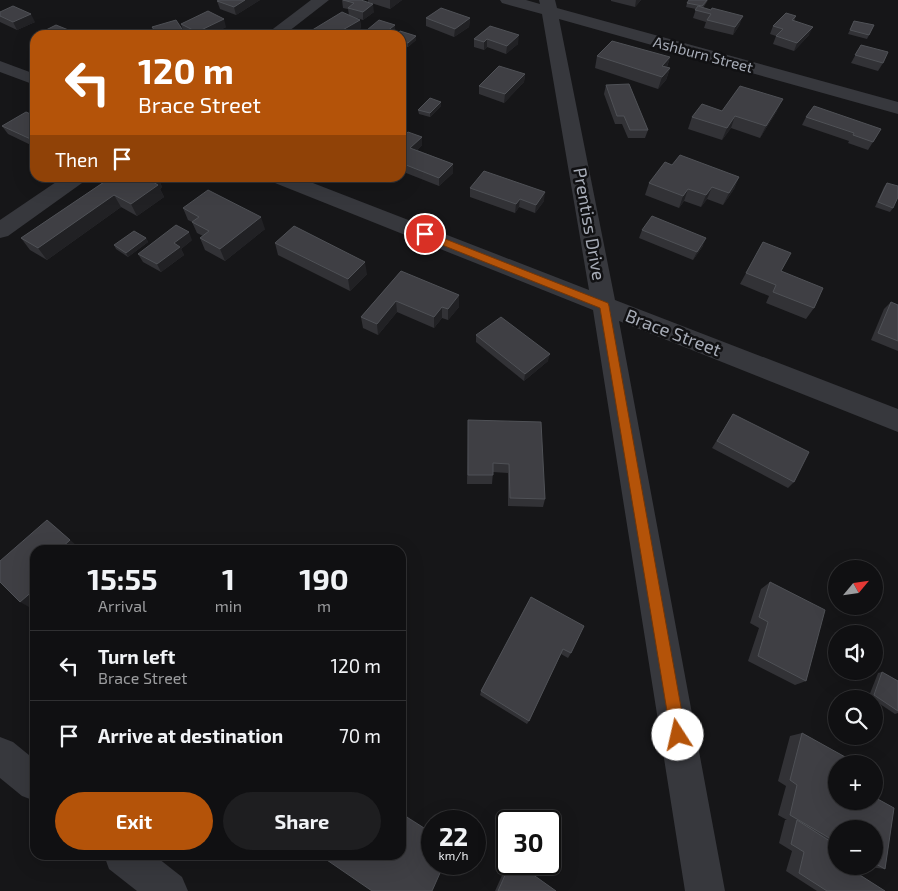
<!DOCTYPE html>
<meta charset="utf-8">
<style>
:root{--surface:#101012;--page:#1e1e20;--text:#f1f3f6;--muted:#9c9d9f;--line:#303032;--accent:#b45309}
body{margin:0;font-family:"Exo 2",sans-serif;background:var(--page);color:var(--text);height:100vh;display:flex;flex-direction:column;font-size:19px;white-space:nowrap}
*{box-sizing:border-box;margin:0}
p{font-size:16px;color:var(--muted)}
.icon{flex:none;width:28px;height:28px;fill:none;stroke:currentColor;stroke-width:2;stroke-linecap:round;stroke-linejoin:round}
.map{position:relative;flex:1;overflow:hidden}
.drawer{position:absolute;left:30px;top:545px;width:376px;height:315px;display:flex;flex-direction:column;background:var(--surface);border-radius:15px;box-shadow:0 5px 20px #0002,0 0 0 1px var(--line)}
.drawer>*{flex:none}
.hud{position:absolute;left:30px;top:30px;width:376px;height:152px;border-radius:15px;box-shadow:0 5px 20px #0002,0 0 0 1px var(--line);background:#b45309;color:#fff;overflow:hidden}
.needle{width:32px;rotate:61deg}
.fabs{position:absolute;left:828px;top:560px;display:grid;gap:10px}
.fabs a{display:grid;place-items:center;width:55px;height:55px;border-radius:50%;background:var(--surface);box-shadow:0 5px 20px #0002,0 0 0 1px var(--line);font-size:25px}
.speed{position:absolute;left:421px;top:810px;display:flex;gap:10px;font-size:25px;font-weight:700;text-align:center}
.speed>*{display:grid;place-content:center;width:65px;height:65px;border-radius:50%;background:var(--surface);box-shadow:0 5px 20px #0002,0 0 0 1px var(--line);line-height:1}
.speed small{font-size:12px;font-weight:400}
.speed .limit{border:2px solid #111;border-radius:8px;background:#fff;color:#111}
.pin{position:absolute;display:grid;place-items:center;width:42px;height:42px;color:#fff;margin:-21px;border:2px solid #fff;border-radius:50%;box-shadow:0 1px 5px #0007}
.me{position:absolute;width:55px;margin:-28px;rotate:350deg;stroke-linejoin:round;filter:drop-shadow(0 0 4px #0008)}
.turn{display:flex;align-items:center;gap:18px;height:105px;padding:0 25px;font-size:22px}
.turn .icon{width:65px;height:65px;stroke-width:2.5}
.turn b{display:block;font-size:35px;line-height:42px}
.then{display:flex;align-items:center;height:48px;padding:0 25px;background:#0003;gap:10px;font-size:19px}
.eta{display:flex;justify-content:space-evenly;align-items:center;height:85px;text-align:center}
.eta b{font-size:30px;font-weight:700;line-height:35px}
.cta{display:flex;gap:10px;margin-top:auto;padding:10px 25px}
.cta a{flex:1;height:58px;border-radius:30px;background:var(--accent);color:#fff;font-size:20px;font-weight:700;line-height:58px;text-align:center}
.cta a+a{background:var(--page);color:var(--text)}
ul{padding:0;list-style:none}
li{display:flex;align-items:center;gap:15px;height:70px;padding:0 25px;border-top:1px solid var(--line)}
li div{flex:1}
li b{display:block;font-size:19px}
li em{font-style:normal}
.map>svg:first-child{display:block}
</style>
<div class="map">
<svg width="898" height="891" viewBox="0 0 898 891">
<rect width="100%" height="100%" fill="#161618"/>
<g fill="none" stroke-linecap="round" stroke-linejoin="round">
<!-- minor -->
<g fill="#37383d" fill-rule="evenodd">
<path d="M311 0H329L284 35H265Z"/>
<path d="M500 0H526L540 4 539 0H555L557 8 898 102V114L559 19 615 300 898 409V432L619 321 725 891H685L593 310 275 183 272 178H300L589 290 542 14 502 3Z"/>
<path d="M0 61 35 74V85L0 72Z"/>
<path d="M62 178H85L82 183 8 236 0 238V220Z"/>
<path d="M0 737 13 742 35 760V801L22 796 0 778Z"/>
<path d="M104 855H154L182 877 188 891H137L109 869Z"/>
</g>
</g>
<!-- wall -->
<g fill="#323236">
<path d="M219 0H260L236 15 220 9 217 1Z"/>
<path d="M342 0H361L374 12 363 20 357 18 360 20 361 28 349 35H310L309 32 349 15 348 9 343 8Z"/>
<path d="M368 0H402L390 9 368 2Z"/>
<path d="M611 0H641L635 7 611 1Z"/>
<path d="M708 0 703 8 740 24 733 35 704 28 706 22 693 18 696 9 686 7 687 3Z"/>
<path d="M0 12 35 22 17 30 0 22Z"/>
<path d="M796 16 794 21 809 35 794 51 773 44 776 36 770 34 773 26Z"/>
<path d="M426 18H470L469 27 454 37 426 26Z"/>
<path d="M854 21 874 25 867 39 848 34Z"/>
<path d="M181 24 226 27 210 35H189L184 32 185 35H156L152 27 183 30Z"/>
<path d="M490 26 518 44 506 54 487 47 484 50 474 47V39Z"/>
<path d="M44 31 81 35H46Z"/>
<path d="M401 35 416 36V40L408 47 401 45Z"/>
<path d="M861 45 883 63 878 71 851 63Z"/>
<path d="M597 56 670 57 667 67 670 68 666 80 658 89 595 68Z"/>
<path d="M525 74 524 82 504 103 479 94V86Z"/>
<path d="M606 85 648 130 645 138H628L622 124H615L604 94Z"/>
<path d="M441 106 430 117 419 114 418 110Z"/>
<path d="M722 111H777L760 138 731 128 722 140 688 129 692 117Z"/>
<path d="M35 116V147L8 134 2 126Z"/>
<path d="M806 117 881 129 868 150 848 143 849 141 802 125Z"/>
<path d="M422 137V145L417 150 453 164V173L439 186 401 171V138Z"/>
<path d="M672 165 739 177 734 189 723 205 707 199 701 207 684 201 679 208 645 195 649 183Z"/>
<path d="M110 178H158L162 187 160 189 164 197 137 216 121 207 47 260 30 250 21 238Z"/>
<path d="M887 183 893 208 890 212 875 207 884 187Z"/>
<path d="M470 188 544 201 535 213 519 207 515 213 470 197Z"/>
<path d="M183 208 265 229 225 261 205 250 200 238 203 236 197 233 192 222 188 220Z"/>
<path d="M642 230 703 246 693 260 639 238Z"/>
<path d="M146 238 148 242 128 257 116 249 114 245Z"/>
<path d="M192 240 181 249 184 255 161 272 143 262 138 254Z"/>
<path d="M763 242 781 271 814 308 806 319 766 303 769 296 740 284Z"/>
<path d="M275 243 367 274 350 291 278 255Z"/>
<path d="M401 271 459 307 448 320 442 318 434 328 397 312 378 335 363 328 361 317Z"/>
<path d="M891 302 898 305V351L871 340 884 309Z"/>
<path d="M476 335 548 361 524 381 476 342Z"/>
<path d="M733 414 794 482 788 488 712 448Z"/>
<path d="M468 420 545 499 543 507 508 506V473L493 472 492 484H467Z"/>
<path d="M770 582 806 681 795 685 748 661 759 628 750 623 761 589Z"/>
<path d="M531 597 571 653 568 658 561 654 529 721 527 724 480 695 481 691Z"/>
<path d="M882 672 898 681V713L895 714 874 700V699L869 696 878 673Z"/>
<path d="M802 733 847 758 845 764H836V801H874V797L894 808 885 869 869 867 867 866H874V829H836V866H853L852 870 885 891H817L786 871 792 851 779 843 785 820H787L778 815 786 786 778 781 790 736Z"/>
<path d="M508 862V864H518L556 891H495Z"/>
</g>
<!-- shaded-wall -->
<g fill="#212124">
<path d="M245 0H260L236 15 234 7Z"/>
<path d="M390 0H402L390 9Z"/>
<path d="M636 0H641L635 7Z"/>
<path d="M373 4 374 12 363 20V12Z"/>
<path d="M31 14 35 22 17 30 13 22Z"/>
<path d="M743 16 740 24 733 35 735 27Z"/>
<path d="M470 18 469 27 454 37 455 29Z"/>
<path d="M224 19 226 27 210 35H198L197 32Z"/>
<path d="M360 20 361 28 349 35H334Z"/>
<path d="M395 25V33L392 35H382Z"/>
<path d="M813 27 809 35 794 51 797 43Z"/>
<path d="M184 32 185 35H171Z"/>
<path d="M519 35 518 44 506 54 507 46Z"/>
<path d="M416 36V40L408 47V43Z"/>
<path d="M487 39V47L484 50V42Z"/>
<path d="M670 57 666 69 662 66Z"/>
<path d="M670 68 666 80 658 89 662 77Z"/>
<path d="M525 74 524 82 504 103 505 94Z"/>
<path d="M783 99 777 111 760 138 766 126Z"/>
<path d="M441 102V106L430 117V113Z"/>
<path d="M735 116 731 128 722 140 727 128Z"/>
<path d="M422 137V145L411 156 410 148Z"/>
<path d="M453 164V173L439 186V178Z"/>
<path d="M739 177 734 189 723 205 729 193Z"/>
<path d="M154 178H158L162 187 160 189 164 197 137 216 131 204 150 180Z"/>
<path d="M712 187 707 199 701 207 706 195Z"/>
<path d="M688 189 684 201 679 208 683 196Z"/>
<path d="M545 192 544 201 535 213 536 205Z"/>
<path d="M114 195 121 207 47 260 38 248Z"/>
<path d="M520 199 519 207 515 213 516 204Z"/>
<path d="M261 217 265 229 225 261 220 249Z"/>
<path d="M189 232 192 240 181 249 184 255 161 272 157 264 174 243Z"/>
<path d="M146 238 148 242 128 257 126 253Z"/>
<path d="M706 238 703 246 693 260 697 252Z"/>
<path d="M365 262 367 274 350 291 348 279Z"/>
<path d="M459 295V307L448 320V309Z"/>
<path d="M396 301 397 312 378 335 377 324Z"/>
<path d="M442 307V318L434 328V317Z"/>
<path d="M550 354 548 361 524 381 525 374Z"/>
<path d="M47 520 55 526 77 546 72 550H59Z"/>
<path d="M35 589V601L29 607 20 602Z"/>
<path d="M405 816H407L432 833Z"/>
</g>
<!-- building -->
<g fill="#3f3f44" stroke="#4f5156">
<path d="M219 0H245L234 7 217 1Z"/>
<path d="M343 0H361L373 4 363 12 348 8 354 3Z"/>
<path d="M689 0H707L702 6 687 3Z"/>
<path d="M13 6 31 14 13 22 0 16V12Z"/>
<path d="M698 6 711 10 712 8 743 16 735 27 707 20 711 14 695 10Z"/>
<path d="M441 8 470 18 455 29 426 18Z"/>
<path d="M208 11 224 19 197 32 181 24Z"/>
<path d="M342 12 360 20 334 35H317L309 32Z"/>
<path d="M786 13 796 16 792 20 813 27 797 43 776 36 783 29 773 26Z"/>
<path d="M176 20 184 32 171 35H158L152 27Z"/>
<path d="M379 20 395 25 382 35H361Z"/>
<path d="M854 21 874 25 869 35 850 30Z"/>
<path d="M56 25 81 35H53L44 31Z"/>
<path d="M490 26 519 35 507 46 487 39 484 42 474 39Z"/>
<path d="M400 31 416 36 408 43 401 41V35H396Z"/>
<path d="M612 41 670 57 662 66 670 68 662 77 597 56Z"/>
<path d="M861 45 888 52 883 63 855 55Z"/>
<path d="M499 66 525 74 505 94 479 86Z"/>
<path d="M629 84 648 130H630L624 116H617L606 85Z"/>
<path d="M740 86 783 99 766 126 735 116 727 128 692 117 702 104 722 111Z"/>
<path d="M430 98 441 102 430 113 418 110Z"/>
<path d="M814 106 881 129 873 142 853 135 854 133 806 117Z"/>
<path d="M26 112 35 116V141L2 126Z"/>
<path d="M408 132 422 137 410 148 453 164 439 178 401 163V138Z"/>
<path d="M680 155 739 177 729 193 712 187 706 195 688 189 683 196 649 183 665 162 672 165Z"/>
<path d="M484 171 545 192 536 205 520 199 516 204 470 188Z"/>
<path d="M110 178H154L150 180 158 185 131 204 114 195 38 248 21 238Z"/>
<path d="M887 183 898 186V197L893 208 878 202Z"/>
<path d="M208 190 261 217 220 249 200 238 209 231 192 222 199 217 183 208Z"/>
<path d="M652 216 706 238 697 252 642 230Z"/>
<path d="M176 225 189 232 174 243 180 247 157 264 138 254Z"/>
<path d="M294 226 365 262 348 279 275 243Z"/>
<path d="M134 231 146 238 126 253 114 245Z"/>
<path d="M763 242 791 253 781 271 823 288 814 308 773 292 776 285 746 273Z"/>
<path d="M401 271 459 295 448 309 442 307 434 317 396 301 377 324 361 317Z"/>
<path d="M891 302 898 305V341L878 333Z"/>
<path d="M501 317 550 354 525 374 476 335Z"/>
<path d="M733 414 809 452 794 482 717 441Z"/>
<path d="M468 420 541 422 545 499 510 498 509 464 493 463V475H468Z"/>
<path d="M47 520 70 540 59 550H35V589L20 602 0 582V561Z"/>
<path d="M770 582 825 610 806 681 758 656 768 622 759 617Z"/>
<path d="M531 597 584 626 571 653 563 649 529 721 481 691Z"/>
<path d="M882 672 898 681V711L874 695Z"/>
<path d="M802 733 847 758 845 764H836V801H874V797L894 808 885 869 874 863V829H836V842L790 815 797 785 790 780Z"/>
<path d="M405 816 432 833V864H444L432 891H372L324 858 326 855H401V824Z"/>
<path d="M797 820 836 845V866H853L852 870 885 891H827L799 873 804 852 791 844Z"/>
<path d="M510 864H518L556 891H498Z"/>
</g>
<!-- route -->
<path fill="#b45309" stroke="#753606" d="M425 231 608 303 609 306 686 735 684 740 678 742 673 740 671 735 600 308 422 237 421 234Z"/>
<g text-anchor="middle" stroke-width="5" stroke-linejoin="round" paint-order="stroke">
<!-- far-street labels -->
<g font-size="15" fill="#a8adb8" stroke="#111113">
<text transform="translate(703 55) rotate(15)" y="5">Ashburn Street</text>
</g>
<!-- street labels -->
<g font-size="18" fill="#a8adb8" stroke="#111113">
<text transform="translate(589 224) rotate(80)" y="6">Prentiss Drive</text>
<text transform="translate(673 333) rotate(21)" y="6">Brace Street</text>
</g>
</g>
</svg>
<div class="fabs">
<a><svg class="needle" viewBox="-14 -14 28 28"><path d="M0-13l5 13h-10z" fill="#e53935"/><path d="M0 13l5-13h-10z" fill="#9c9d9f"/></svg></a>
<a><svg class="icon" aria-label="sound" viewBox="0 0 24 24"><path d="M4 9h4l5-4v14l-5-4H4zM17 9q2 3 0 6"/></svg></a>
<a><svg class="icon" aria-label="search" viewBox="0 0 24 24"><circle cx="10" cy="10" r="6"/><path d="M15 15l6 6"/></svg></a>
<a>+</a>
<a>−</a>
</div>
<div class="speed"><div>22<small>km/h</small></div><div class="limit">30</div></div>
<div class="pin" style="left:425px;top:234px;background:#d93025"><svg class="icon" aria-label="arrive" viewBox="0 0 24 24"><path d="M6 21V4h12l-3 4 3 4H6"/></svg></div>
<svg class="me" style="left:678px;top:735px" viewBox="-20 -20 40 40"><circle r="19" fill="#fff"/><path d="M0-13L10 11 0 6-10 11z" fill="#b45309"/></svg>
<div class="hud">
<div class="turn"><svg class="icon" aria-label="left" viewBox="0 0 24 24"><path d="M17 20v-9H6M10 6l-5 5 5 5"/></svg><div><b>120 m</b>Brace Street</div></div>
<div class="then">Then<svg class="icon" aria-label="arrive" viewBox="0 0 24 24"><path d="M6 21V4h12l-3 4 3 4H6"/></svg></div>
</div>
<section class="drawer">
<div class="eta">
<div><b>15:55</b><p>Arrival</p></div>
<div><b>1</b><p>min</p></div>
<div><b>190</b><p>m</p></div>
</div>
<ul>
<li><svg class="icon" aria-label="left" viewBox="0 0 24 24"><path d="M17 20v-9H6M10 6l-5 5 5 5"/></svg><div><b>Turn left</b><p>Brace Street</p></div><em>120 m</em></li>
<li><svg class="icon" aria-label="arrive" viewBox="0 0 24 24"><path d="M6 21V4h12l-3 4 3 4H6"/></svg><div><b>Arrive at destination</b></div><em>70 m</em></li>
</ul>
<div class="cta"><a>Exit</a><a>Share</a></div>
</section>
</div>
